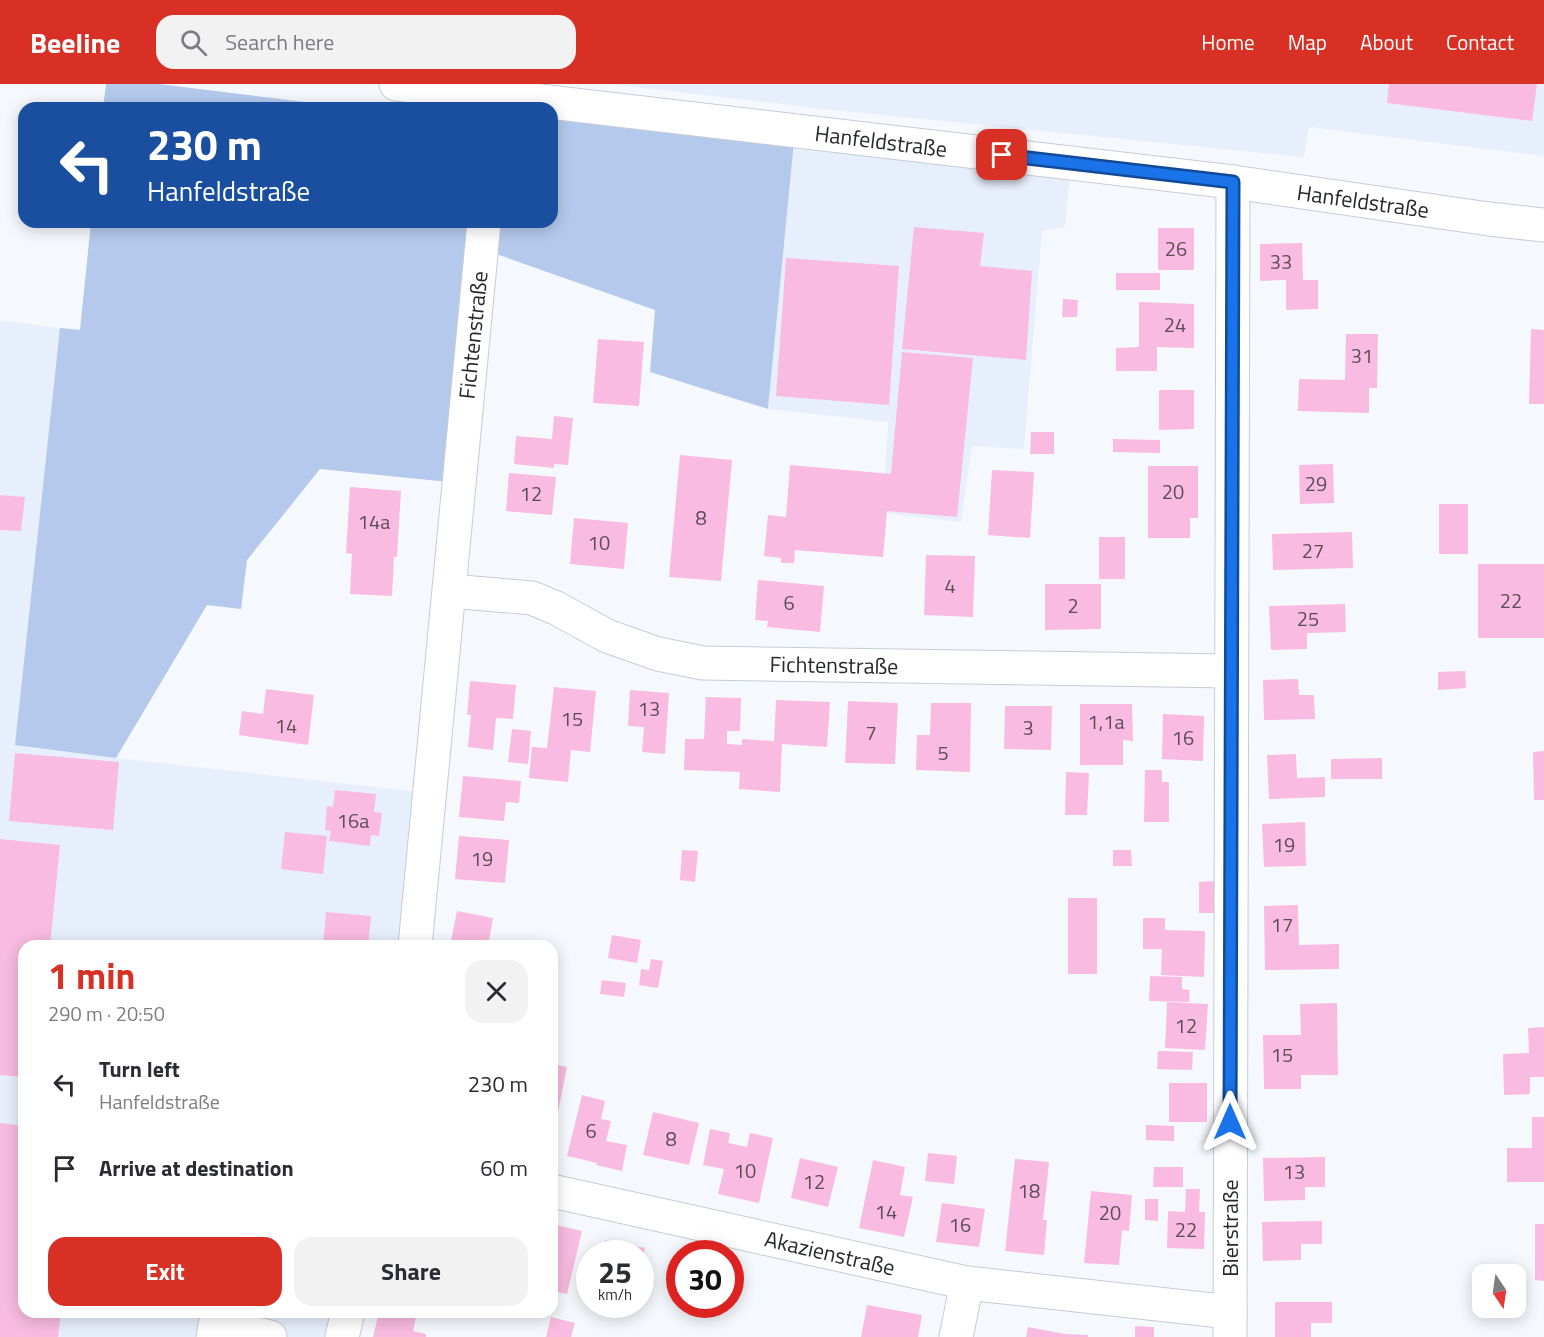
<!DOCTYPE html>
<meta charset="utf-8">
<style>
:root{--surface:#fff;--page:#f2f2f3;--text:#2b2b33;--muted:#7c7c81;--accent:#d93025}
body{margin:0;font-family:"Titillium Web",sans-serif;background:var(--page);color:var(--text);height:100vh;display:flex;flex-direction:column;font-size:22px;white-space:nowrap}
*{box-sizing:border-box;margin:0}
p{font-size:20px;color:var(--muted)}
.icon{flex:none;width:33px;height:33px;fill:none;stroke:currentColor;stroke-width:2;stroke-linecap:round;stroke-linejoin:round}
.map{position:relative;flex:1;overflow:hidden}
.side{position:absolute;left:18px;top:856px;width:540px;height:378px;display:flex;flex-direction:column;background:var(--surface);border-radius:18px;box-shadow:0 3px 15px #0003}
.side>*{flex:none}
.top-card{position:absolute;left:18px;top:18px;width:540px;height:126px;border-radius:18px;box-shadow:0 3px 15px #0003;background:#1a4fa0;color:#fff;overflow:hidden}
.needle{width:39px;rotate:167deg}
.fabs{position:absolute;left:1472px;top:1180px;display:grid;gap:12px}
.fabs a{display:grid;place-items:center;width:54px;height:54px;border-radius:12px;background:var(--surface);box-shadow:0 3px 15px #0003;font-size:30px}
.speed{position:absolute;left:576px;top:1156px;display:flex;gap:12px;font-size:30px;font-weight:700;text-align:center}
.speed>*{display:grid;place-content:center;width:78px;height:78px;border-radius:50%;background:var(--surface);box-shadow:0 3px 15px #0003;line-height:1}
.speed small{font-size:15px;font-weight:400}
.speed .limit{border:9px solid #d22;background:#fff;color:#111}
.pin{position:absolute;display:grid;place-items:center;width:51px;height:51px;color:#fff;margin:-26px;border-radius:12px;box-shadow:0 3px 9px #0006}
.me{position:absolute;width:66px;margin:-33px;rotate:0deg;stroke-linejoin:round;filter:drop-shadow(0 0 4px #0008)}
.turn{display:flex;align-items:center;gap:21px;height:126px;padding:0 30px;font-size:27px}
.turn .icon{width:78px;height:78px;stroke-width:2.5}
.turn b{display:block;font-size:42px;line-height:51px}
.round{display:grid;place-items:center;flex:none;width:63px;height:63px;border-radius:18px;background:var(--page)}
.head{display:flex;align-items:center;justify-content:space-between;height:102px;padding:0 30px}
h1{font-size:36px;font-weight:700;line-height:45px;color:var(--accent)}
.action{display:flex;gap:12px;margin-top:auto;padding:12px 30px}
.action a{flex:1;height:69px;border-radius:18px;background:var(--accent);color:#fff;font-size:24px;font-weight:700;line-height:69px;text-align:center}
.action a+a{background:var(--page);color:var(--text)}
ul{padding:0;list-style:none}
li{display:flex;align-items:center;gap:18px;height:84px;padding:0 30px}
li div{flex:1}
li b{display:block;font-size:22px}
li em{font-style:normal}
header{display:flex;align-items:center;gap:36px;box-sizing:border-box;height:84px;padding:0 30px;background:var(--accent);color:#fff}
header strong{font-size:28px}
nav{display:flex;gap:33px;margin-inline-start:auto;font-size:21px}
.search{width:420px;height:54px;background:var(--page);display:flex;align-items:center;gap:15px;box-sizing:border-box;padding:0 21px;border-radius:18px;color:var(--muted);font-size:22px}
.map>svg:first-child{display:block}
</style>
<header>
<strong>Beeline</strong>
<div class="search"><svg class="icon" aria-label="search" viewBox="0 0 24 24"><circle cx="10" cy="10" r="6"/><path d="M15 15l6 6"/></svg>Search here</div>
<nav><a>Home</a><a>Map</a><a>About</a><a>Contact</a></nav>
</header>
<div class="map">
<svg width="1544" height="1253" viewBox="0 0 1544 1253">
<rect width="100%" height="100%" fill="#f5f9fe"/>
<!-- built -->
<g fill="#e8effc">
<path d="M609 0H1544V72L1309 43 1304 73 823 25Z"/>
<path d="M795 47 1071 79 1065 143 1042 147 1024 365 972 362 961 438 883 429 888 338 768 325Z"/>
<path d="M0 236 60 244 16 660 116 674 430 709 415 862H24V1228L348 1229 342 1253H0Z"/>
</g>
<!-- green -->
<g fill="#b4c9ec">
<path d="M106 0H159L353 24H103Z"/>
<path d="M552 24 795 47 768 325 650 288 655 226 482 165 459 399 320 385 247 476 241 525 207 521 116 674 15 661 60 244 80 246 91 138H552Z"/>
</g>
<!-- building -->
<g fill="#f9bbe1">
<path d="M1389 0H1537L1532 37 1387 19Z"/>
<path d="M914 143 984 149 980 182 1032 187 1026 276 902 265Z"/>
<rect x="1158" y="144" width="36" height="42"/>
<path d="M1302 159 1303 196H1318V225L1286 226V196L1260 197V160Z"/>
<path d="M786 174 899 182 889 321 776 312Z"/>
<rect x="1116" y="189" width="44" height="17"/>
<path d="M1063 215 1078 216 1077 233H1062Z"/>
<path d="M1139 218 1194 220V264L1157 263V287H1116V264L1139 263Z"/>
<path d="M1531 245 1544 246V320H1529Z"/>
<path d="M1346 250H1378L1377 304H1369V329L1298 327 1299 295 1345 296Z"/>
<path d="M598 255 644 258 639 322 593 319Z"/>
<path d="M902 268 973 274 957 433 887 427 883 473 795 466 794 479H781V474L764 472 768 431 786 433 790 381 891 390Z"/>
<path d="M1159 306H1194V345L1159 346Z"/>
<path d="M554 332 573 334 568 381 554 380V384L514 380 516 352 552 355Z"/>
<path d="M1031 348H1054V370H1030Z"/>
<path d="M1113 355 1160 356V369L1113 368Z"/>
<path d="M680 371 732 376 721 497 669 493Z"/>
<path d="M1333 380 1334 419 1300 420 1299 381Z"/>
<path d="M1148 382H1198V434H1190V454H1148Z"/>
<path d="M992 386 1034 388 1030 454 988 451Z"/>
<path d="M509 389 556 393 552 431 506 427Z"/>
<path d="M350 403 401 407 397 473H394L392 512 350 510 352 470 346 469Z"/>
<path d="M0 411 25 413 21 447 0 446Z"/>
<rect x="1439" y="420" width="29" height="50"/>
<path d="M574 434 628 439 624 485 570 480Z"/>
<path d="M1352 448 1353 484 1273 486 1272 450Z"/>
<rect x="1099" y="453" width="26" height="42"/>
<path d="M926 471 975 472 973 533 924 531Z"/>
<rect x="1478" y="480" width="66" height="74"/>
<path d="M758 496 824 502 820 548 767 543 768 537 755 536Z"/>
<path d="M1045 500H1101V545L1045 546Z"/>
<path d="M1345 520 1346 548 1307 549V565L1271 566 1269 522Z"/>
<path d="M1465 587 1466 604 1438 606V588Z"/>
<path d="M1298 595 1299 611H1314L1315 635 1264 636 1263 596Z"/>
<path d="M470 597 516 601 513 635 496 634 493 666 468 663 471 631H467Z"/>
<path d="M554 603 596 607 590 668 571 666 568 698 529 694 532 663 547 664Z"/>
<path d="M266 605 314 611 308 661 239 651 242 627 263 630Z"/>
<path d="M630 606 669 609 665 670 642 668 644 643 628 642Z"/>
<path d="M706 613 741 614 740 647H727V660L742 661V655L774 657 776 616 830 618 827 663 782 660 780 708 739 705 740 688 684 686 685 655H704Z"/>
<path d="M848 617 898 619 895 680 845 679Z"/>
<path d="M931 619H971L970 688 916 686 917 651H930Z"/>
<path d="M1080 620H1132L1133 657 1123 656V681H1080Z"/>
<path d="M1005 622H1052L1051 666 1004 665Z"/>
<path d="M1163 630 1204 632 1203 677 1162 675Z"/>
<path d="M512 645 531 647 528 680 508 678Z"/>
<path d="M1544 667V716H1534L1533 668Z"/>
<path d="M15 669 119 678 113 746 9 737Z"/>
<path d="M1296 670 1297 694 1325 693V713L1269 715 1267 671Z"/>
<path d="M1382 674V695H1331V675Z"/>
<path d="M1145 686H1162V698H1169V738H1144Z"/>
<path d="M1066 688 1089 689 1087 731H1065Z"/>
<path d="M463 692 521 697 519 719 506 718 504 737 459 733Z"/>
<path d="M335 706 376 710 374 728 382 729 379 752 371 751 370 762 329 757 331 747 325 746 327 722 333 723Z"/>
<path d="M1305 738 1306 782 1264 783 1262 740Z"/>
<path d="M285 748 327 752 323 790 281 785Z"/>
<path d="M459 752 509 756 505 799 455 795Z"/>
<path d="M0 755 60 761 50 862H24V993L0 991Z"/>
<path d="M682 766 698 767 695 798 680 796Z"/>
<path d="M1113 766H1131L1132 782H1113Z"/>
<path d="M1215 797V829H1199V798Z"/>
<rect x="1068" y="814" width="29" height="76"/>
<path d="M1298 821 1299 861 1339 860V885L1265 886 1264 822Z"/>
<path d="M457 827 493 834 488 862H450Z"/>
<path d="M326 828 371 832 368 862H323Z"/>
<path d="M1143 834H1165V846L1205 847 1204 893 1161 891 1162 865H1143Z"/>
<path d="M612 851 641 856 637 879 608 874Z"/>
<path d="M651 875 663 877 658 904 639 901 641 885 649 886Z"/>
<path d="M1150 892 1182 893V905L1190 906 1189 918 1149 917Z"/>
<path d="M602 896 626 899 624 913 600 910Z"/>
<path d="M1167 918 1208 920 1205 966 1165 964Z"/>
<path d="M1337 919 1338 991H1301V1005H1264L1263 951H1301L1300 920Z"/>
<path d="M1544 943V993H1530V1010L1504 1011 1503 970 1529 969 1528 944Z"/>
<path d="M1158 967 1193 968 1192 986 1157 985Z"/>
<path d="M552 980 567 983 553 1052H552Z"/>
<rect x="1169" y="999" width="38" height="39"/>
<path d="M582 1011 605 1017 601 1035 611 1037 606 1057 627 1061 622 1087 596 1081 597 1079 567 1072Z"/>
<path d="M653 1028 699 1039 689 1081 643 1071Z"/>
<path d="M1532 1033H1544V1098H1507V1064H1532Z"/>
<path d="M0 1039 24 1042V1228H61L58 1253H0Z"/>
<path d="M1146 1041 1174 1042V1057L1146 1056Z"/>
<path d="M710 1045 730 1049 728 1059 747 1063 750 1049 773 1054 759 1119 718 1110 724 1085 703 1081Z"/>
<path d="M928 1069 957 1072 954 1100 925 1097Z"/>
<path d="M1325 1073V1103H1305V1116L1264 1117 1263 1074Z"/>
<path d="M800 1074 838 1083 828 1123 791 1114Z"/>
<path d="M1015 1075 1049 1078 1043 1136H1047L1044 1171 1005 1167Z"/>
<path d="M873 1076 905 1083 900 1111 913 1113 904 1153 859 1144Z"/>
<path d="M1154 1083H1183V1103H1153Z"/>
<path d="M1186 1105H1200L1199 1128H1205L1204 1165 1167 1164 1168 1127 1185 1128Z"/>
<path d="M1091 1107 1132 1111 1129 1147 1122 1146 1119 1181 1084 1179Z"/>
<path d="M1145 1115H1158V1137L1145 1136Z"/>
<path d="M942 1119 985 1125 979 1163 936 1158Z"/>
<path d="M1322 1137V1160H1301V1176L1263 1177 1262 1138Z"/>
<path d="M552 1140 582 1147 567 1210 552 1207Z"/>
<path d="M1535 1140H1544V1197L1535 1196Z"/>
<path d="M605 1156 645 1164 641 1179 640 1170H602Z"/>
<path d="M1275 1218H1332V1239H1311V1253H1275Z"/>
<path d="M867 1221 922 1231 918 1253H861Z"/>
<path d="M379 1228H417L413 1247 426 1250V1253H373Z"/>
<path d="M551 1233 575 1239 571 1253H546Z"/>
<path d="M1135 1242 1154 1243V1253H1135Z"/>
<path d="M1028 1243 1065 1250 1088 1251V1253H1026Z"/>
</g>
<g fill="none" stroke-linecap="round" stroke-linejoin="round">
<!-- minor casing -->
<g stroke="#c6ccd4" stroke-width="35">
<g id="minor">
<path d="M396 0 1233 98 1489 135 1544 141"/>
<path d="M450 507 532 514 556 524 607 552 658 570 703 579 1231 587"/>
<path d="M415 862 484 138"/>
<path d="M552 1107 967 1199 1230 1228"/>
<path d="M213 1253 215 1241 270 1253"/>
<path d="M342 1253 348 1228"/>
<path d="M956 1253 967 1199"/>
<path d="M1230 1253 1233 98"/>
</g>
</g>
<!-- minor -->
<use href="#minor" stroke="#fff" stroke-width="33"/>
</g>
<g fill="none" stroke-linecap="round" stroke-linejoin="round">
<!-- route casing -->
<g stroke="#114b97" stroke-width="15">
<path id="route" d="M1002 71 1233 98 1230 1038"/>
</g>
<!-- route -->
<use href="#route" stroke="#1a73e8" stroke-width="10"/>
</g>
<g text-anchor="middle" stroke-width="6" stroke-linejoin="round" paint-order="stroke">
<!-- number labels -->
<g font-size="20" fill="#5b4d58">
<text x="1176" y="172">26</text>
<text x="1281" y="185">33</text>
<text x="1175" y="248">24</text>
<text x="1362" y="279">31</text>
<text x="1316" y="407">29</text>
<text x="1173" y="415">20</text>
<text x="531" y="417">12</text>
<text x="701" y="441">8</text>
<text x="374" y="445">14a</text>
<text x="599" y="466">10</text>
<text x="1313" y="474">27</text>
<text x="950" y="509">4</text>
<text x="1511" y="524">22</text>
<text x="789" y="526">6</text>
<text x="1073" y="529">2</text>
<text x="1308" y="542">25</text>
<text x="649" y="632">13</text>
<text x="572" y="642">15</text>
<text x="1106" y="645">1,1a</text>
<text x="286" y="649">14</text>
<text x="1028" y="651">3</text>
<text x="871" y="656">7</text>
<text x="1183" y="661">16</text>
<text x="943" y="676">5</text>
<text x="353" y="744">16a</text>
<text x="1284" y="768">19</text>
<text x="482" y="782">19</text>
<text x="1282" y="848">17</text>
<text x="1186" y="949">12</text>
<text x="1282" y="978">15</text>
<text x="591" y="1054">6</text>
<text x="671" y="1062">8</text>
<text x="745" y="1094">10</text>
<text x="1294" y="1095">13</text>
<text x="814" y="1105">12</text>
<text x="1029" y="1114">18</text>
<text x="886" y="1135">14</text>
<text x="1110" y="1136">20</text>
<text x="960" y="1148">16</text>
<text x="1186" y="1153">22</text>
</g>
<!-- street labels -->
<g font-size="22" fill="#26282b" stroke="#fff">
<text transform="translate(881 57) rotate(7)" y="8">Hanfeldstraße</text>
<text transform="translate(1363 117) rotate(8)" y="8">Hanfeldstraße</text>
<text transform="translate(473 251) rotate(-84)" y="8">Fichtenstraße</text>
<text transform="translate(834 581) rotate(1)" y="8">Fichtenstraße</text>
<text transform="translate(1230 1144) rotate(-90)" y="8">Bierstraße</text>
<text transform="translate(830 1169) rotate(13)" y="8">Akazienstraße</text>
</g>
</g>
</svg>
<div class="fabs">
<a><svg class="needle" viewBox="-14 -14 28 28"><path d="M0-13l5 13h-10z" fill="#e53935"/><path d="M0 13l5-13h-10z" fill="#7c7c81"/></svg></a>
</div>
<div class="speed"><div>25<small>km/h</small></div><div class="limit">30</div></div>
<div class="pin" style="left:1002px;top:71px;background:#d93025"><svg class="icon" aria-label="arrive" viewBox="0 0 24 24"><path d="M6 21V4h12l-3 4 3 4H6"/></svg></div>
<svg class="me" style="left:1230px;top:1038px" viewBox="-20 -20 40 40"><path d="M0-17L14 15 0 8-14 15z" fill="#1a73e8" stroke="#fff" stroke-width="4"/></svg>
<div class="top-card">
<div class="turn"><svg class="icon" aria-label="left" viewBox="0 0 24 24"><path d="M17 20v-9H6M10 6l-5 5 5 5"/></svg><div><b>230 m</b>Hanfeldstraße</div></div>
</div>
<section class="side">
<div class="head"><div><h1>1 min</h1><p>290 m · 20:50</p></div><a class="round"><svg class="icon" aria-label="close" viewBox="0 0 24 24"><path d="M6 6l12 12M18 6L6 18"/></svg></a></div>
<ul>
<li><svg class="icon" aria-label="left" viewBox="0 0 24 24"><path d="M17 20v-9H6M10 6l-5 5 5 5"/></svg><div><b>Turn left</b><p>Hanfeldstraße</p></div><em>230 m</em></li>
<li><svg class="icon" aria-label="arrive" viewBox="0 0 24 24"><path d="M6 21V4h12l-3 4 3 4H6"/></svg><div><b>Arrive at destination</b></div><em>60 m</em></li>
</ul>
<div class="action"><a>Exit</a><a>Share</a></div>
</section>
</div>
